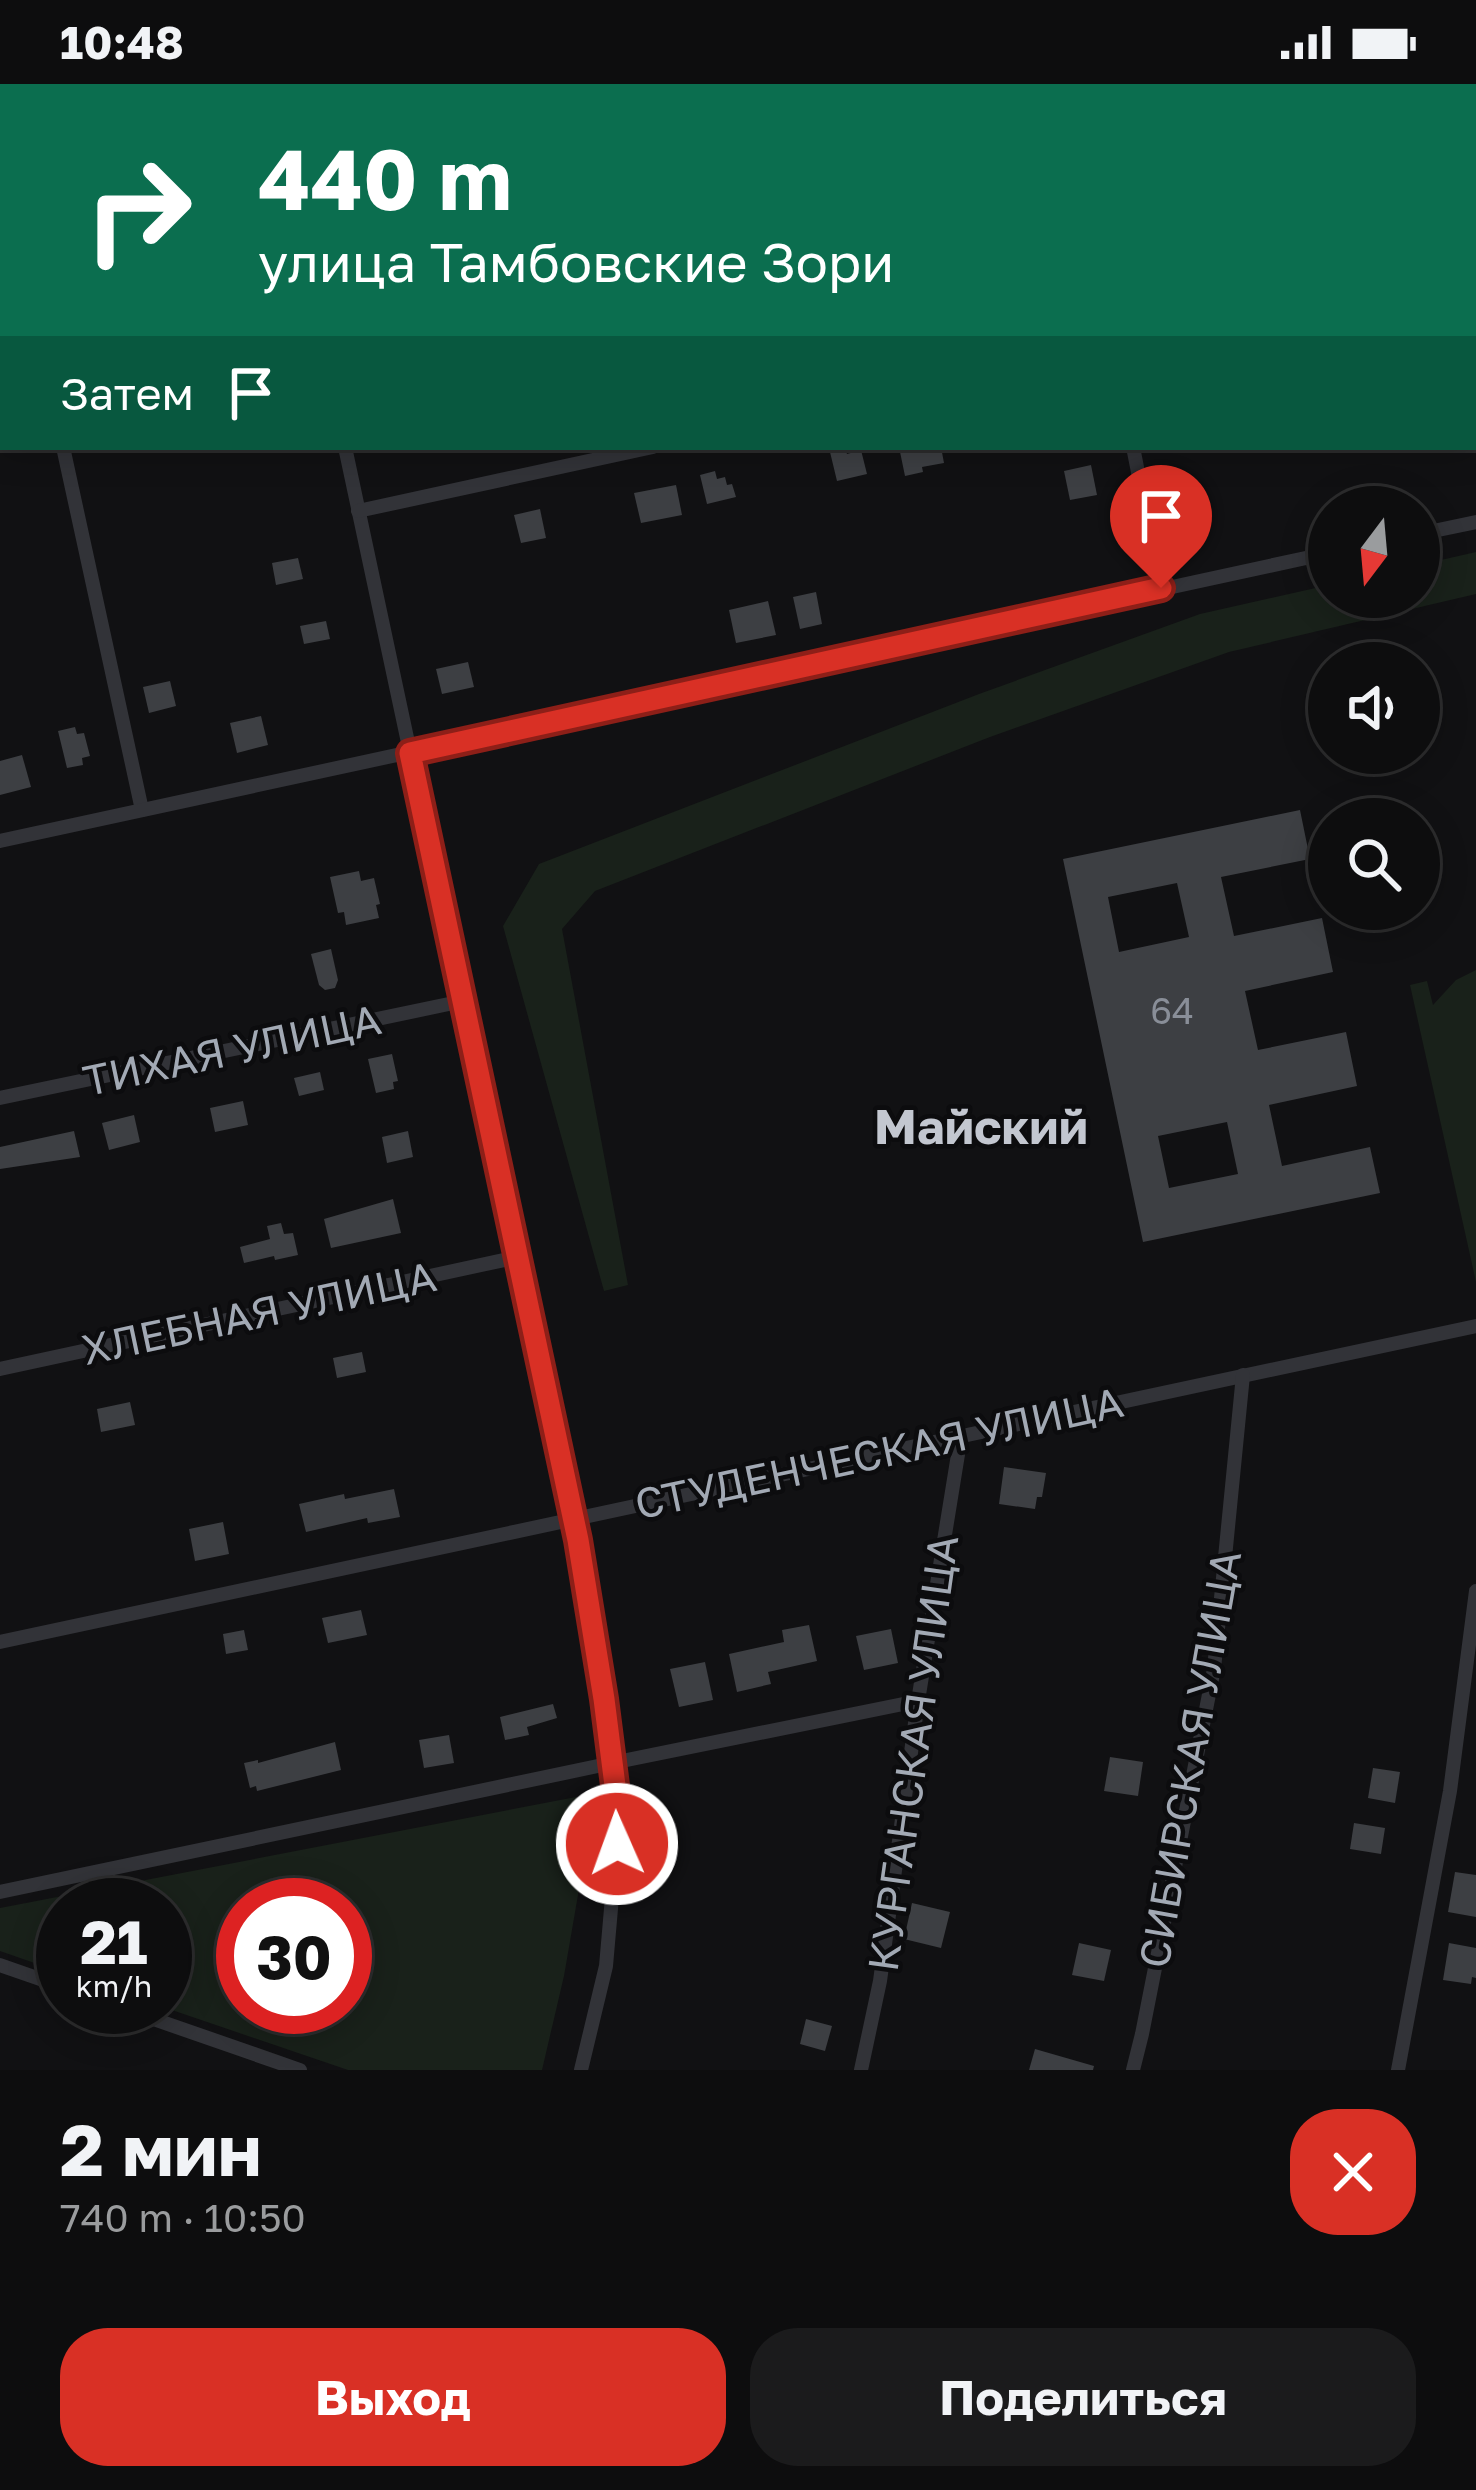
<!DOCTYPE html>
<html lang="ru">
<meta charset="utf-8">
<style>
:root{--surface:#0d0d0e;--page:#1b1b1c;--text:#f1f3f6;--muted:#9a9c9e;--line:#2d2d2e;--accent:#d93025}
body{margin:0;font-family:"Golos Text",sans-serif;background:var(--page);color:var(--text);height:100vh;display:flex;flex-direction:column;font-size:45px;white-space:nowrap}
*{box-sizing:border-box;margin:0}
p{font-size:39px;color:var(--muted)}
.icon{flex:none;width:66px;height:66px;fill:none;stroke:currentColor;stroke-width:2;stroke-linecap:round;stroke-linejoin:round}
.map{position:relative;height:1986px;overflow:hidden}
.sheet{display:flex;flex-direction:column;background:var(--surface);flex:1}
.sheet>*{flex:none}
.top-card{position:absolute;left:0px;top:0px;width:1476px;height:366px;box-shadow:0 6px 30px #0003,0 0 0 3px var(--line);background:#0b6e4f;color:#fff;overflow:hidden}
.needle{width:78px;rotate:196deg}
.buttons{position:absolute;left:1308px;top:402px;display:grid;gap:24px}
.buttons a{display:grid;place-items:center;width:132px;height:132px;border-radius:50%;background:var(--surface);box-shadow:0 6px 30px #0003,0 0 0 3px var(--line);font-size:60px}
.speed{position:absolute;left:36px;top:1794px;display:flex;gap:24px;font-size:60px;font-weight:700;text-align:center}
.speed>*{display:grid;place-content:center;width:156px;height:156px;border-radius:50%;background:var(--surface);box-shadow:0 6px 30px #0003,0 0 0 3px var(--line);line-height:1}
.speed small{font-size:30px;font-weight:400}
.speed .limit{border:18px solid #d22;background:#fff;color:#111}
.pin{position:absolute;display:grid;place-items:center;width:102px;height:102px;color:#fff;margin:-123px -51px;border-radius:50% 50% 50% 0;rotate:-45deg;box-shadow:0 0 12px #0007}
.pin .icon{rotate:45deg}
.me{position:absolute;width:132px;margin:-66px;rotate:358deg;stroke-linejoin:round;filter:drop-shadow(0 0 9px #0008)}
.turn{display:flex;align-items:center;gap:42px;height:252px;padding:0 60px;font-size:54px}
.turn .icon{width:156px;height:156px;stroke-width:2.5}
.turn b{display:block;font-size:84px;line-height:102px}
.then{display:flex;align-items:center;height:114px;padding:0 60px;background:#0003;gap:24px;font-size:45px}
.round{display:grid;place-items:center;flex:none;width:126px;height:126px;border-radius:48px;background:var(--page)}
.summary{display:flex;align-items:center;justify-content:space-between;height:204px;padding:0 60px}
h1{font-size:72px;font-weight:700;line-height:90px}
.button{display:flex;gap:24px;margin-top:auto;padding:24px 60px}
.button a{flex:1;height:138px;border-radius:48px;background:var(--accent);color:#fff;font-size:48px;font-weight:700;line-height:138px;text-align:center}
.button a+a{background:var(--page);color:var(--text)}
.status{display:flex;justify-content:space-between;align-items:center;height:84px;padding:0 60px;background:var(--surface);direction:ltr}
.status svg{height:33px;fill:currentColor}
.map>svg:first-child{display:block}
</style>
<div class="status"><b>10:48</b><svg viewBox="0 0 49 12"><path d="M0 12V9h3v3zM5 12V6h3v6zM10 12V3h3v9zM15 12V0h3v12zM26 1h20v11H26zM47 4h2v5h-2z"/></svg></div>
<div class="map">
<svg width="1476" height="1986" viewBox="0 0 1476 1986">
<rect width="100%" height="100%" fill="#111113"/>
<!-- green -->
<g fill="#19211a" fill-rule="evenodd">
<path d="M1476 468V510L1229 568 990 653 595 807 562 845 628 1201 604 1207 503 842 539 780 979 610 1200 530 1329 501V513H1419V481Z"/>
<path d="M1476 886V1198L1410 901 1427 897 1433 921 1456 896Z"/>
<path d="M576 1713 585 1729 578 1811 564 1892 542 1986H348L163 1923 165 1821H63V1889L0 1867V1824ZM243 1821H345V1923H243Z"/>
</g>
<!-- building -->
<g fill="#3d3f43" fill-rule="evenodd">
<path d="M899 363H941L944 379 922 383 923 388 905 392Z"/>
<path d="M845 364 847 370 861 366 867 390 837 397 830 368Z"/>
<path d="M1091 381 1097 411 1070 416 1064 387Z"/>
<path d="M715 387 717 395 725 393 727 401 732 400 736 413 707 420 700 391Z"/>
<path d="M676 401 682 431 641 439 634 409Z"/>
<path d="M540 425 546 454 521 459 514 431Z"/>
<path d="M298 474 303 495 276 501 272 479Z"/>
<path d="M816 508 822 540 800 545 793 513Z"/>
<path d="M768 517 776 551 736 559 729 526Z"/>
<path d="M326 537 330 555 304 560 300 542Z"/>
<path d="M468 578 474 603 442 610 436 585Z"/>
<path d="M170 597 176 622 149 629 143 603Z"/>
<path d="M261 632 268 661 237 669 230 639Z"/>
<path d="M75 643 77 650 84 649 90 672 82 674 83 681 67 684 58 647Z"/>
<path d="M22 671 31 703 0 711V677Z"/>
<path d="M1300 726 1310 775 1221 793 1234 852 1322 834 1333 888 1245 907 1258 966 1346 948 1357 1002 1269 1021 1282 1082 1370 1063 1380 1109 1143 1158 1063 775ZM1177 799 1189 853 1119 868 1108 813ZM1227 1038 1238 1090 1169 1104 1158 1052Z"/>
<path d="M359 787 361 797 374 794 380 820 376 821 379 834 346 841 344 828 338 829 330 793Z"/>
<path d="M331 865 338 896 335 904 325 906 319 901 311 870Z"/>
<path d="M392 970 398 997 393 998 394 1005 376 1009 368 975Z"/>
<path d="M320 988 324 1006 299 1012 294 994Z"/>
<path d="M243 1017 248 1041 215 1048 210 1024Z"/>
<path d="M134 1031 140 1058 109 1066 102 1039Z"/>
<path d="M74 1047 80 1073 0 1085V1063Z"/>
<path d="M408 1047 413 1073 387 1079 382 1053Z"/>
<path d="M393 1115 401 1149 331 1164 324 1135Z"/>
<path d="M281 1139 284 1150 293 1149 298 1171 275 1176 274 1172 244 1179 240 1163 270 1155 267 1142Z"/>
<path d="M362 1268 366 1288 337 1294 333 1274Z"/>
<path d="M130 1318 135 1341 101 1348 97 1325Z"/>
<path d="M1004 1383 1046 1389 1042 1413H1037L1035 1425 999 1420Z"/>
<path d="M394 1405 400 1433 368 1439 367 1434 306 1448 299 1420 344 1410 345 1415Z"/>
<path d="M223 1438 229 1470 195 1477 189 1445Z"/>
<path d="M361 1526 367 1551 328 1559 322 1534Z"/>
<path d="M809 1541 817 1577 768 1588 771 1600 737 1608 729 1570 784 1558 782 1546Z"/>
<path d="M891 1545 898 1579 864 1586 856 1552Z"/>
<path d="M244 1546 248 1566 226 1570 223 1550Z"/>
<path d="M705 1578 713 1616 679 1623 670 1585Z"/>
<path d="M553 1620 557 1634 527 1643 529 1651 505 1656 500 1633Z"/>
<path d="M449 1651 454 1679 424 1684 419 1656Z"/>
<path d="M335 1658 341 1686 257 1707 256 1702 250 1704 244 1679 258 1676V1679Z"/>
<path d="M1110 1673 1143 1678 1138 1712 1104 1707Z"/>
<path d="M1373 1684 1400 1688 1395 1719 1368 1714Z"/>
<path d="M1354 1739 1385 1744 1381 1770 1350 1765Z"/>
<path d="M1455 1788 1476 1791V1833L1448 1828Z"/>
<path d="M912 1819 950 1828 941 1864 904 1855Z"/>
<path d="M1079 1859 1111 1866 1104 1897 1072 1891Z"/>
<path d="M1449 1859 1476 1864V1894L1472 1893 1471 1900 1443 1896Z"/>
<path d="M806 1935 832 1942 825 1967 800 1960Z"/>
<path d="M1035 1965 1094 1982 1093 1986H1029Z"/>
</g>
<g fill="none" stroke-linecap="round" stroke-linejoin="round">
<!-- street -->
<g stroke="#323338" stroke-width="14">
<path d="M267 0 268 3"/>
<path d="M1056 0 1057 3"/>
<path d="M1118 3 1133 0"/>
<path d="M0 70 3 84"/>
<path d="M1473 185 1476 184"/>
<path d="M63 363 142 726"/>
<path d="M345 363 578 1456 604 1615 619 1733 606 1882 581 1986"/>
<path d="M1133 363 1161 504"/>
<path d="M358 427 653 363"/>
<path d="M1419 450 1476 438"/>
<path d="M0 757 1329 469"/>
<path d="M0 1014 463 917"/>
<path d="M0 1285 518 1173"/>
<path d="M0 1558 1476 1242"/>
<path d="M0 1808 612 1679 918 1617"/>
<path d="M0 1881 63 1903"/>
<path d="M119 1923 300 1986"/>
<path d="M861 1986 880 1897 918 1617 961 1352"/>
<path d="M1133 1986 1142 1950 1214 1585 1243 1291"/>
<path d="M1398 1986 1450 1707 1476 1507"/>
</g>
</g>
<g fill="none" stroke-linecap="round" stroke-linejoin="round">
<!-- route casing -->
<g stroke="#8d1f18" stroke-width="30">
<path id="route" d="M617 1760 619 1733 604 1615 578 1456 410 669 1161 504"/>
</g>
<!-- route -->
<use href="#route" stroke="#d93025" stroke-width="21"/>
</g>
<g text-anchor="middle" stroke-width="9" stroke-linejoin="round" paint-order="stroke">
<!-- number labels -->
<g font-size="36" fill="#898e98">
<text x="1172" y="940">64</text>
</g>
<!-- street labels -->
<g font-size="42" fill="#a2a9b4" stroke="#0c0c0e">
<text transform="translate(232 966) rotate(-12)" y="15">ТИХАЯ УЛИЦА</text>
<text transform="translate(259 1229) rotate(-12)" y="15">ХЛЕБНАЯ УЛИЦА</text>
<text transform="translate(879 1369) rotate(-12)" y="15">СТУДЕНЧЕСКАЯ УЛИЦА</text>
<text transform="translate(913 1669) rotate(-82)" y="15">КУРГАНСКАЯ УЛИЦА</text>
<text transform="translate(1190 1675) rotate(-80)" y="15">СИБИРСКАЯ УЛИЦА</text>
</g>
<!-- quarter labels -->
<g font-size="48" font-weight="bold" fill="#c3c7d0" stroke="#0c0c0e">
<text x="981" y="1060">Майский</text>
</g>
</g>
</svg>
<div class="buttons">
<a><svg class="needle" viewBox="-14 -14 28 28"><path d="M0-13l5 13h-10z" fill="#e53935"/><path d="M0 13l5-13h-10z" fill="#9a9c9e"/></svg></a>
<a><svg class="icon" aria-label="sound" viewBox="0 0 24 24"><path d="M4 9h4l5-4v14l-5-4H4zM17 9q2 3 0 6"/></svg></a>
<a><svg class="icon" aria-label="search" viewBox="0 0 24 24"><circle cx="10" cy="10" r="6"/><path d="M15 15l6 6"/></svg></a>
</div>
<div class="speed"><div>21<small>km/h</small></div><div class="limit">30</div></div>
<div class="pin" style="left:1161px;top:504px;background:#d93025"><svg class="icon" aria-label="arrive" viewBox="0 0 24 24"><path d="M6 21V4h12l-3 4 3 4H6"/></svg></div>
<svg class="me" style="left:617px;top:1760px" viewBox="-20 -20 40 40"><circle r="17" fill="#d93025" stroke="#fff" stroke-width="3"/><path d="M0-11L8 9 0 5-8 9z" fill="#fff"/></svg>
<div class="top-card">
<div class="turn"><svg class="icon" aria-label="right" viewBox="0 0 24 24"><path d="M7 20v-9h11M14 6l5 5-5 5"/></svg><div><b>440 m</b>улица Тамбовские Зори</div></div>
<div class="then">Затем<svg class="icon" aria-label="arrive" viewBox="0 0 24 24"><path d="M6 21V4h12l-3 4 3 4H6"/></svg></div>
</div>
</div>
<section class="sheet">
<div class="summary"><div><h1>2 мин</h1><p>740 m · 10:50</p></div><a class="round" style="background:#d93025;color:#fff"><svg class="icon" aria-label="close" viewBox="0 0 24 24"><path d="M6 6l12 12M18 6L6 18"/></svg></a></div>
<div class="button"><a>Выход</a><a>Поделиться</a></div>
</section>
